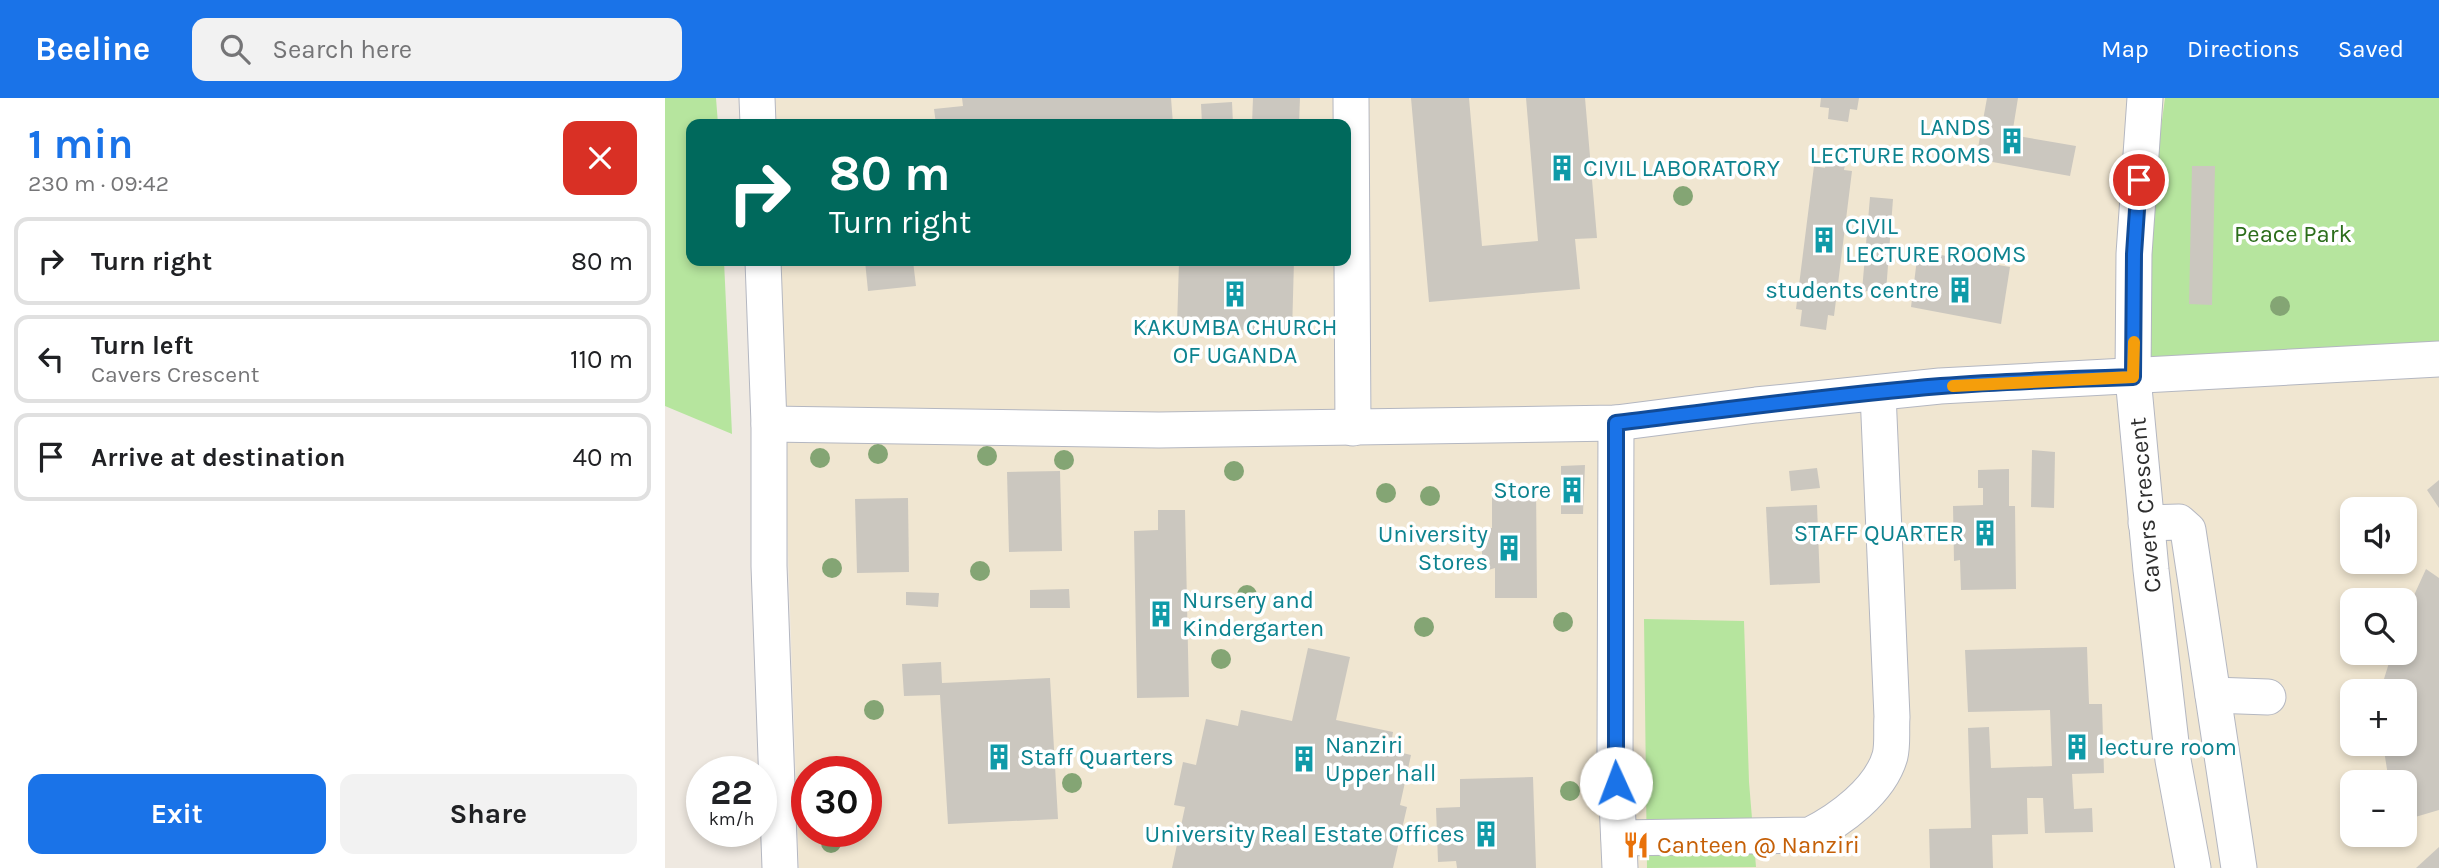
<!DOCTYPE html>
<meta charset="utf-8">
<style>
:root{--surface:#fff;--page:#f2f2f2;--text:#202124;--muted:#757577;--line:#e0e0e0;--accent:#1a73e8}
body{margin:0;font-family:Karla,sans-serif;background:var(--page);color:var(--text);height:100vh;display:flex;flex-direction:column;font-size:26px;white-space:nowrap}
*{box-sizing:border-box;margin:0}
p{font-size:23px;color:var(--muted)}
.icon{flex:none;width:38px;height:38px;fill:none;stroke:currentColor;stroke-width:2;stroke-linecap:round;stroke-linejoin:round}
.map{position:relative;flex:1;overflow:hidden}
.drawer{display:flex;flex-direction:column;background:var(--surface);width:665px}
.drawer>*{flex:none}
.top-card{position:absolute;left:21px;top:21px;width:665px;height:147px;border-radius:14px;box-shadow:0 4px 10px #0003;background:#00695c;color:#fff;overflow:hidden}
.buttons{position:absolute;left:1675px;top:399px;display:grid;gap:14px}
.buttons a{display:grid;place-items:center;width:77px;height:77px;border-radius:14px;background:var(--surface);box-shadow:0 4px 10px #0003;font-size:35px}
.speed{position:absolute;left:21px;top:658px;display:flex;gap:14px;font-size:35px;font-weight:700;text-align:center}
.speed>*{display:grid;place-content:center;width:91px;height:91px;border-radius:50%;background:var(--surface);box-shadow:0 4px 10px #0003;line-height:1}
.speed small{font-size:18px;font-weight:400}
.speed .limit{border:10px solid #d22;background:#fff;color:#111}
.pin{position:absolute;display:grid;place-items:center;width:60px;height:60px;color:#fff;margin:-30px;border:4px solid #fff;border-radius:50%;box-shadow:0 2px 7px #0007}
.me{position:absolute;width:77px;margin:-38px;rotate:358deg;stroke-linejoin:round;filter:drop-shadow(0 0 5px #0008)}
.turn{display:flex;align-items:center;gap:24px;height:147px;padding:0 28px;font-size:32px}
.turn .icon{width:91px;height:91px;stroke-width:2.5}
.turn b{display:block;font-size:49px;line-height:60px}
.round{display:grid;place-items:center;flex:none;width:74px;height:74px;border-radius:14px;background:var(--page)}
.headline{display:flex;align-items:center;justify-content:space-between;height:119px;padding:0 28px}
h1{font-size:42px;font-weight:700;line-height:52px;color:var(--accent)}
.cta{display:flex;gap:14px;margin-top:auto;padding:14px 28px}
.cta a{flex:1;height:80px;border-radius:14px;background:var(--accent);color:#fff;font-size:28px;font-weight:700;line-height:80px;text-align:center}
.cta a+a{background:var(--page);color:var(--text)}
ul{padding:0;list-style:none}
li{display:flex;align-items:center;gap:21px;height:88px;margin:0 14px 10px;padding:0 14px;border:4px solid var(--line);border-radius:14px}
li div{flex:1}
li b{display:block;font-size:26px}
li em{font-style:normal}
header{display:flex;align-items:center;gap:42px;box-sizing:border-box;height:98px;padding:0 35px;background:var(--accent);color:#fff}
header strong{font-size:33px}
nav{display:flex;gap:38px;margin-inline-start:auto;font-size:24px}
.search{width:490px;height:63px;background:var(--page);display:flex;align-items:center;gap:18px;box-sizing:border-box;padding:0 24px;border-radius:14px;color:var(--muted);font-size:26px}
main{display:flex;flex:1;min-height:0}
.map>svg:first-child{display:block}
</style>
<header>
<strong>Beeline</strong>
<div class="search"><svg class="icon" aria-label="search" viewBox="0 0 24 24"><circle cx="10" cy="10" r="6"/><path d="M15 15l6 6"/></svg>Search here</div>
<nav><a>Map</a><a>Directions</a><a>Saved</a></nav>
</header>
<main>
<section class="drawer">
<div class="headline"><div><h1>1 min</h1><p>230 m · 09:42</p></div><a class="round" style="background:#d93025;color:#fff"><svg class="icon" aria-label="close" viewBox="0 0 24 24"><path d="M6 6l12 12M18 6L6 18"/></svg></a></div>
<ul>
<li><svg class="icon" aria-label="right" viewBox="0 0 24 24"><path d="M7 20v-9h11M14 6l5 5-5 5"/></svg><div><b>Turn right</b></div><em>80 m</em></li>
<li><svg class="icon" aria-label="left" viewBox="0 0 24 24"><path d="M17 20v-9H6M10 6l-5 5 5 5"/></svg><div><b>Turn left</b><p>Cavers Crescent</p></div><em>110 m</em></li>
<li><svg class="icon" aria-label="arrive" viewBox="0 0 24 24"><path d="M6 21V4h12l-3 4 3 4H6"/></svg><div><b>Arrive at destination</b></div><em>40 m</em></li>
</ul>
<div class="cta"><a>Exit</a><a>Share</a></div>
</section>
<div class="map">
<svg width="1774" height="770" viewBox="0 0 1774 770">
<rect width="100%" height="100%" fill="#efe9e1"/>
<!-- education -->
<path fill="#f0e6d1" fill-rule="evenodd" d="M106 0H1774V770H134L113 163H681V26H107ZM1687 411H1740V464H1687ZM1687 502H1740V555H1687ZM1687 593H1740V646H1687ZM142 674H201V733H142ZM1687 684H1740V737H1687Z"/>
<!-- green -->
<g fill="#b6e59e">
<path d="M0 0H51L53 26H26V163H59L67 336 0 308Z"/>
<path d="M1500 0H1774V262L1462 283Z"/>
<path d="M979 521 1079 523 1084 684 1091 769 982 770Z"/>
</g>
<!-- building -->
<g fill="#cbc7bf">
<path d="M297 0H506L508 26H271L269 11 298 8Z"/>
<path d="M588 0H635L634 26H587Z"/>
<path d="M746 0H804L817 148 873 143 861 0H920L932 140 910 141 915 191 764 204Z"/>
<path d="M1156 0H1194L1192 12 1185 11 1183 24 1163 21 1164 10 1155 9Z"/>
<path d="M1322 0H1353L1347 37 1411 48 1405 78 1311 61Z"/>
<path d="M567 4 568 26H537L536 6Z"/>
<path d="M1162 59 1181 61 1179 72 1187 73 1169 218 1163 217 1161 232 1135 228 1137 212 1131 211 1149 68 1160 70Z"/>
<path d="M1527 68H1550L1547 207 1524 206Z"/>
<path d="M1205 99 1228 101 1221 194 1197 193Z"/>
<path d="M1253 153 1345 169 1336 226 1246 209Z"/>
<path d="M200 163H248L251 188 203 193Z"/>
<path d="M514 163H629L627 234 512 229Z"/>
<path d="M1367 352 1390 354 1389 410 1366 409Z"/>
<path d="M920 367 918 416H896V368Z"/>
<path d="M1152 370 1155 390 1126 393 1124 373Z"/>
<path d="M1344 371V408H1350L1351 491 1296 492 1295 462 1289 463 1288 408 1318 407V390H1313V372Z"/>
<path d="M395 373 397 453 344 454 342 374Z"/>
<path d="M1774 382V410L1762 392Z"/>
<path d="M827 386H871L872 500H830V470L817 474V430H827Z"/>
<path d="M243 400 244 474 192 475 190 401Z"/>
<path d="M1152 407 1155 485 1105 487 1101 409Z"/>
<path d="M493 412H520L524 599 472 600 469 433 493 432Z"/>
<path d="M1761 471 1774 480V712L1740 722V684H1724L1718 646H1740V593H1719V581L1727 555H1740V517Z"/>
<path d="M404 491 405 510H365V492Z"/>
<path d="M241 494 274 495 273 509 241 507Z"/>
<path d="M1422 549 1424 606H1437L1439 675 1407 676 1409 711 1427 710 1428 734 1380 735 1378 700H1362L1363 736 1327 737 1328 770H1265L1264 731 1306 730 1303 630 1324 629 1326 670 1387 668 1385 612 1303 614 1300 552Z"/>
<path d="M643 550 685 559 671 622 728 634 725 652 746 657 735 707 742 709 728 770H507L520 709 509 707 518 664 531 667 541 621 573 628 576 612 627 623Z"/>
<path d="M276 564 277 585 385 580 393 721 283 726 275 597 239 598 237 566Z"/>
<path d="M868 679 871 770H792L791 763 773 764 771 710 795 709V681Z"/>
<path d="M1774 749V770H1751Z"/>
</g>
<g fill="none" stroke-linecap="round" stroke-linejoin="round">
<!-- minor casing -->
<g stroke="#b4b7c1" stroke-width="37">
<g id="minor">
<path d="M92 0 93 26"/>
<path d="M686 0 688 330"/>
<path d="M1480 0 1469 156 1468 279 1486 472 1508 662 1528 770"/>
<path d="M98 163 104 326V468L115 770"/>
<path d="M951 325 950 658 955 770"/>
<path d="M104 326 494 332 951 325 1091 307 1275 288 1774 261"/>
<path d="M1481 425 1514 424 1523 432 1574 770"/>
<path d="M1548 597 1603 599"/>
<path d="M954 740 1145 737C1175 722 1215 693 1225 658 1228 646 1226 631 1227 619L1213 295"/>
</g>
</g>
<!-- minor -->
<use href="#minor" stroke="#fff" stroke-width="35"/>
</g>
<!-- trees -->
<g fill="#84a574">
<circle cx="1018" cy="98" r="10"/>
<circle cx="1615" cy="208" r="10"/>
<circle cx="213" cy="356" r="10"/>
<circle cx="322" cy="358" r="10"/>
<circle cx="155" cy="360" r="10"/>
<circle cx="399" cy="362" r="10"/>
<circle cx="569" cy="373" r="10"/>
<circle cx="721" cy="395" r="10"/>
<circle cx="765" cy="398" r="10"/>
<circle cx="167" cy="470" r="10"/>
<circle cx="315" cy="473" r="10"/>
<circle cx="582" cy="497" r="10"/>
<circle cx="898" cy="524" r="10"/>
<circle cx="759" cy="529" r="10"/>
<circle cx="556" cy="561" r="10"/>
<circle cx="209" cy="612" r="10"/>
<circle cx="407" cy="685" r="10"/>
<circle cx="905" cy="693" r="10"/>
<circle cx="166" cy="745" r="10"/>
</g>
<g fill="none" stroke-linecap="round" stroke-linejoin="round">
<!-- route casing -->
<g stroke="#114b97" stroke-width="18">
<path id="route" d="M951 685V325C1059 312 1167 297 1276 288 1340 283 1404 281 1468 279L1469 156 1474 82"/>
</g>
<!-- route -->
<use href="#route" stroke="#1a73e8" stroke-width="12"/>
<!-- slow -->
<path stroke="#f59e0b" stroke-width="12" d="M1288 288 1468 279 1469 244"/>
</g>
<!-- icons -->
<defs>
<g id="building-bare" transform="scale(2.1)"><path d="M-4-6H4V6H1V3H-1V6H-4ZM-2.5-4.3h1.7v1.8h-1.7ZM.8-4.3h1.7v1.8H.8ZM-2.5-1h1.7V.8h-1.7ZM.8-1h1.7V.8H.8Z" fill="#0f9aa8" stroke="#fff" stroke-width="2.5" paint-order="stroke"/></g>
<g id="restaurant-bare" transform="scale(2.1)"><path d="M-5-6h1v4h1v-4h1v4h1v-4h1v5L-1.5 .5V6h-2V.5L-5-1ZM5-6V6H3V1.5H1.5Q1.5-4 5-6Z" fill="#e8710a" stroke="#fff" stroke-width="2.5" paint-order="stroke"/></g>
</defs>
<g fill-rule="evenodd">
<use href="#building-bare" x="1347" y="43"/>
<use href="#building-bare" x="897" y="70"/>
<use href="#building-bare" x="1159" y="142"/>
<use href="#building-bare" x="1295" y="192"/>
<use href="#building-bare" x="570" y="196"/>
<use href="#building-bare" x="907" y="392"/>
<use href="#building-bare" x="1320" y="435"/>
<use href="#building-bare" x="844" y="450"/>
<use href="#building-bare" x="496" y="516"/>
<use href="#building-bare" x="1412" y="649"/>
<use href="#building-bare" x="334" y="659"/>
<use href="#building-bare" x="639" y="661"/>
<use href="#building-bare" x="821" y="736"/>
<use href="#restaurant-bare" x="971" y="747"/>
</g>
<g text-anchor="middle" stroke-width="7" stroke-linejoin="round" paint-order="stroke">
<!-- culture labels -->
<g font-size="24" fill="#0d838f" stroke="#fff" text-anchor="end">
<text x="1326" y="37">LANDS<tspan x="1326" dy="28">LECTURE ROOMS</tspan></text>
<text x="918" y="78" text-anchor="start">CIVIL LABORATORY</text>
<text x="1180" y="136" text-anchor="start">CIVIL<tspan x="1180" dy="28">LECTURE ROOMS</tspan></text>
<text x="1274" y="200">students centre</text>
<text x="570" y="237" text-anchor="middle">KAKUMBA CHURCH<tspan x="570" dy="28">OF UGANDA</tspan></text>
<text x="886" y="400">Store</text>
<text x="1299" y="443">STAFF QUARTER</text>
<text x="823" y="444">University<tspan x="823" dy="28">Stores</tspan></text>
<text x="517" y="510" text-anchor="start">Nursery and<tspan x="517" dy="28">Kindergarten</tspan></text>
<text x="660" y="655" text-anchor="start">Nanziri<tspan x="660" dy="28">Upper hall</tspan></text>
<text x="1433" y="657" text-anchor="start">lecture room</text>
<text x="355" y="667" text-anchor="start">Staff Quarters</text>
<text x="800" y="744">University Real Estate Offices</text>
</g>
<!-- park labels -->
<g font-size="24" fill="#2c6e1b" stroke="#fff">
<text x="1628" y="144">Peace Park</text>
</g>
<!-- street labels -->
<g font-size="24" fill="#2e2e2e" stroke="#fff">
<text transform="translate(1480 407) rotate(-95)" y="8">Cavers Crescent</text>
</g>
<!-- food labels -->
<g font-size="24" fill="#c56008" stroke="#fff" text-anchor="start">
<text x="992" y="755">Canteen @ Nanziri</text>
</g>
</g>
</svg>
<div class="buttons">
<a><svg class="icon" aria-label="sound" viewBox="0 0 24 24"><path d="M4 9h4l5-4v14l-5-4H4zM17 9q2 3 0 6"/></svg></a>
<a><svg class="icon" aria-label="search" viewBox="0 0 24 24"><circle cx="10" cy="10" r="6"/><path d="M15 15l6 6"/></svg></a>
<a>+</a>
<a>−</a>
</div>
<div class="speed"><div>22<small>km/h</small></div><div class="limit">30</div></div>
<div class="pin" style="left:1474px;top:82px;background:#d93025"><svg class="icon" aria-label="arrive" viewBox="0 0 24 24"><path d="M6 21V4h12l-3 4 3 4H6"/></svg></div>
<svg class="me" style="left:951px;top:685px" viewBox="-20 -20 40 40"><circle r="19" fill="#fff"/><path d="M0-13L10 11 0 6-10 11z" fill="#1a73e8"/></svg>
<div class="top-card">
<div class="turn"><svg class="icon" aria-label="right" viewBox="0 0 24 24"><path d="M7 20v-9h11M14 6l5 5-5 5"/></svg><div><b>80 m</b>Turn right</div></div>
</div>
</div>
</main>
